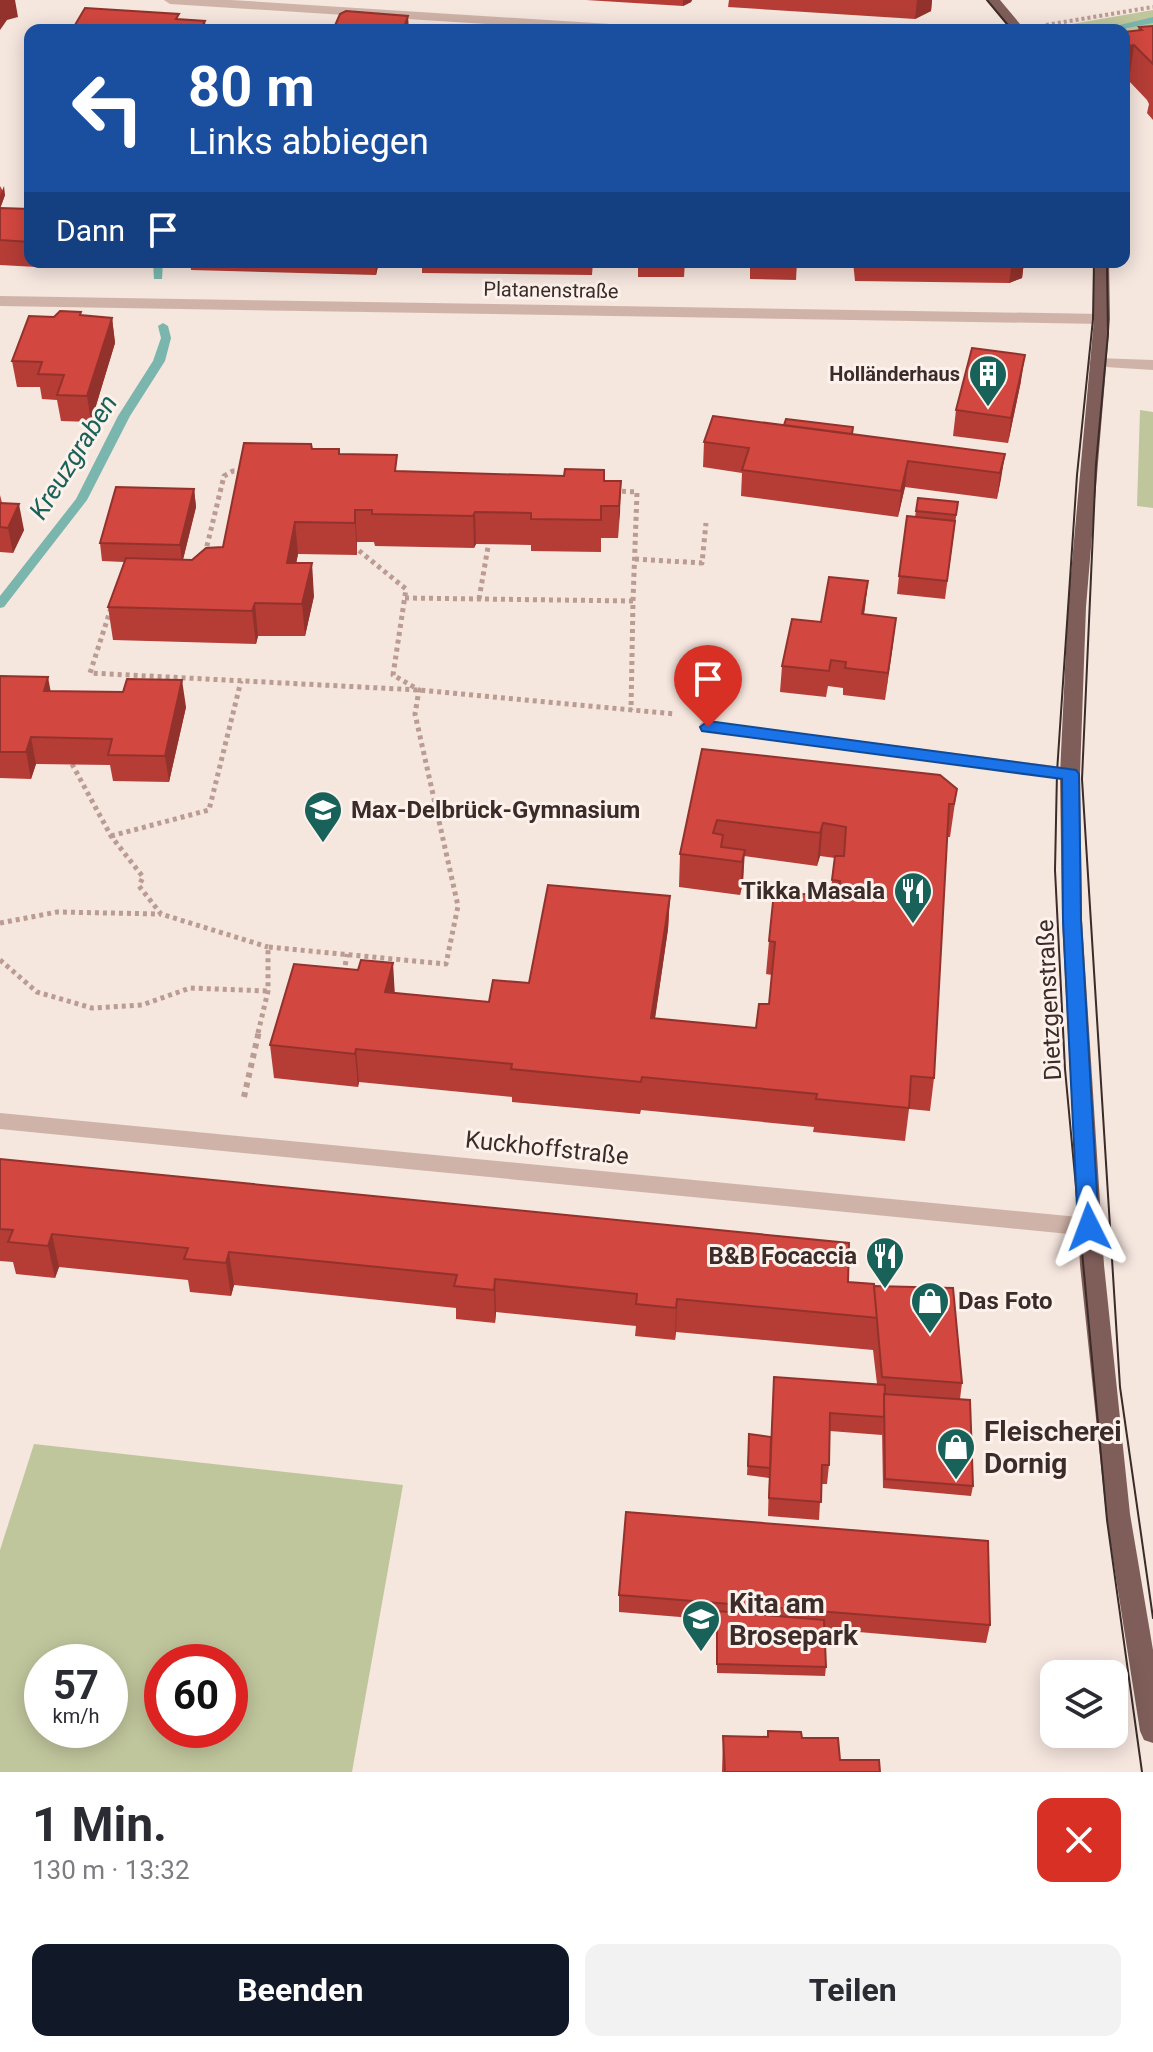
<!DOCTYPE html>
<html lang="de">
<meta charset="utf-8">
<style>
:root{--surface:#fff;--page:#f2f2f3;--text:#2b2b33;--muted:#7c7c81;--accent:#111827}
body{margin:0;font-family:Roboto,sans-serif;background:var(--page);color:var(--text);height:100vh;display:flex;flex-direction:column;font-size:30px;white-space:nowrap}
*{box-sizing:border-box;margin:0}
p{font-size:26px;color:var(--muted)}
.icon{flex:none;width:44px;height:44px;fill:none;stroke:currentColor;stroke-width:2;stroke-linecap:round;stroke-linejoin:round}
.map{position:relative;height:1772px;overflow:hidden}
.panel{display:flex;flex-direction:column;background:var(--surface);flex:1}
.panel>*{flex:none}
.top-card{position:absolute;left:24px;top:24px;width:1106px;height:244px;border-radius:16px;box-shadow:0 4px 20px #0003;background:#1a4fa0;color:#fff;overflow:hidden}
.tools{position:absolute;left:1040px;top:1660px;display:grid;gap:16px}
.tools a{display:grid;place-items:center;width:88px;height:88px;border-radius:16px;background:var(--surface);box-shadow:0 4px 20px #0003;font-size:40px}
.speed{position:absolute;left:24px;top:1644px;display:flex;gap:16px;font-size:40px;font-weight:700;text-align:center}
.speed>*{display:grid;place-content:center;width:104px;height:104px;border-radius:50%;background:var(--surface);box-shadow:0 4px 20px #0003;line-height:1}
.speed small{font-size:20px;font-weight:400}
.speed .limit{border:12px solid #d22;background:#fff;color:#111}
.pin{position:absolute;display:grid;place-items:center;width:68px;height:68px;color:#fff;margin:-82px -34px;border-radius:50% 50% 50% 0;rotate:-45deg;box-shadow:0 0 8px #0007}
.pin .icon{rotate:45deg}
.me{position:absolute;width:88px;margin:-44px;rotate:357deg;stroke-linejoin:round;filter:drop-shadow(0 0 6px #0008)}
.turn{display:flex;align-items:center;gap:28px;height:168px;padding:0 32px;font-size:36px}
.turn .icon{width:104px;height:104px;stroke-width:2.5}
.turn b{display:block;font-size:56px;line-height:68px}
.then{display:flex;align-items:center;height:76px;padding:0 32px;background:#0003;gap:16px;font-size:30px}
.round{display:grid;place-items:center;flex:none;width:84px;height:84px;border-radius:16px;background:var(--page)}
.headline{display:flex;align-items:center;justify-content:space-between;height:136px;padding:0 32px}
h1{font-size:48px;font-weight:700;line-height:60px}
.primary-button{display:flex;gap:16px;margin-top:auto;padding:16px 32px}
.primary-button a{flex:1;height:92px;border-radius:16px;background:var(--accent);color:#fff;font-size:32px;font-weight:700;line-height:92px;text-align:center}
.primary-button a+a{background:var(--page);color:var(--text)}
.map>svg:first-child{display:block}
</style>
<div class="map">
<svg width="1153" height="1772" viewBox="0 0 1153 1772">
<rect width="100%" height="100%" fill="#f5e6de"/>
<!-- green -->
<g fill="#c0c69c" fill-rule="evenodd">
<path d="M1153 10V41L1124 47V30L1043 29Z"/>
<path d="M1140 410 1153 412V508L1137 506Z"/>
<path d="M34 1444 403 1485 352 1772H0V1550ZM42 1662H110V1730H42ZM230 1662V1730H162V1662Z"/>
</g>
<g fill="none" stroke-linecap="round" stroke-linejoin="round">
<!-- stream -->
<g fill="#7ab6ad" fill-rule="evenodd">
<path d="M1153 17V23L1118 30H1099Z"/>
<path d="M153 262H163L162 279H154Z"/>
<path d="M163 323 168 326 171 338 165 361 130 416 87 500 4 607 0 608V596L76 499 118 416 153 361 161 338 158 326Z"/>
</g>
<!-- path-far2 -->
<path stroke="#bb9c92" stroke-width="4" stroke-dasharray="3 3" stroke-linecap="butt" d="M1046 25 1153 7"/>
<!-- path-far1 -->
<g stroke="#bb9c92" stroke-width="5" stroke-dasharray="4 4" stroke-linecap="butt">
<path d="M614 491 637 492 633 601"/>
<path d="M205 554 224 476 233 471H245"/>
<path d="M635 559 702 563 706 523"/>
<path d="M405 598 633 601 631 710"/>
<path d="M479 599 488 547"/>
<path d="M111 608 90 673 419 690 675 714"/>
<path d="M72 764 111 836 143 877 139 886 161 914 268 947"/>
<path d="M111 836 209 810 241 681"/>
<path d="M0 923 57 912 161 914"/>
<path d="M0 960 37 992 92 1008 142 1005 190 988 268 991"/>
<path d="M344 973 347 954"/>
<path d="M258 1033 268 991V947L446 964 458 906 415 714 419 690 393 675 406 589 357 549"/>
</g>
<!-- path -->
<path stroke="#bb9c92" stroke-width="6" stroke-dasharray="5 5" stroke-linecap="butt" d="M244 1097 259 1031"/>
<!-- lane -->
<path fill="#cfb3a8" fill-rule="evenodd" d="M708 721 1070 768 1080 774 1070 780 701 731 699 727 701 723Z"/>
<!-- street -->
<g fill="#cfb3a8" fill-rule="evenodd">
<path d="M164 0H231L642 26 649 30H580L170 4Z"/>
<path d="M0 296 1102 314 1110 319 1102 324 0 306Z"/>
<path d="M1096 358 1153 360V370L1090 366 1088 363Z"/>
<path d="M0 1113 1089 1218 1097 1221 1100 1227 1097 1233 1089 1236 0 1129Z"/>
</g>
<!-- primary -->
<g fill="#7f5e59" fill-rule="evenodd">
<path d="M987 0H1000L1025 30H1011Z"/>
<path d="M1093 262H1109L1110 319 1086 607 1080 774 1082 920 1104 1265 1130 1514 1153 1650V1743L1144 1740 1140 1731 1106 1514 1080 1265 1062 920 1060 774 1068 607 1094 319Z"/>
</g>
<!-- tram -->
<g stroke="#3b2b29" stroke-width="2">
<path d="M987 0 1012 30"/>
<path d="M1094 262 1093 319 1077 475 1057 772 1055 870 1065 1069 1107 1520 1142 1772"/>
<path d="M1107 262 1108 334 1096 464 1082 779 1120 1387 1153 1618"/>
</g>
</g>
<!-- wall -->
<g fill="#b53d36">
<path d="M586 0H692L691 2 683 6Z"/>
<path d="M729 0H932L931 11 915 19 728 7Z"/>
<path d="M1153 26V120L1147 113 1149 104 1147 100 1129 81H1124V32L1138 30 1139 27Z"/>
<path d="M0 186 5 195 0 208 30 209V262H83L81 266 56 265 55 268 0 265Z"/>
<path d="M190 262H379L376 275 191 270Z"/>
<path d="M422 262H593L592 275 422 273Z"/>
<path d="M638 262H685L684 277H638Z"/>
<path d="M750 262H797L796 280 750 279Z"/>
<path d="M853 262H1024L1022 278 1009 283 855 281Z"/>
<path d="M81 312V315L112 318 115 343 91 422 61 421 57 400 42 399 40 387H17L12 361 54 317Z"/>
<path d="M1021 381 1008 443 953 436 956 410Z"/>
<path d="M852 434 1005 454 997 499 905 487 898 517 741 496 742 473 703 467 704 442Z"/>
<path d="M312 449 340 454 398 471 621 481 618 538H601V552L531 551V545L476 544 474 548 375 546 374 542H357V555L298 554 296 563 314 596 305 636H258L256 644 113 640 108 607 124 562 102 561 100 543 194 489 196 507 183 560H192L223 547Z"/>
<path d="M0 495 2 503 24 530 13 553 0 552Z"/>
<path d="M918 498 958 502 945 599 897 594 899 576 915 517Z"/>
<path d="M868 581 864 615 896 618 885 700 843 695V688L828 686 826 697 780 692 782 666 821 622Z"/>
<path d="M0 676 50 691 186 707 169 782 113 781 110 765 36 764 31 779 0 778Z"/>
<path d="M702 749 957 789 950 837H947L934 1078 930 1111 909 1109 905 1141 813 1132 814 1127 641 1110 640 1114 512 1102V1097L359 1082 358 1087 274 1078 270 1045 395 993 489 1002 529 983 670 896 668 929 655 1019 756 1028 769 1004 772 975 766 974 769 941 830 896 835 858 820 856 817 866 744 856 743 882 740 895 679 887 680 854Z"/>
<path d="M0 1159 874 1286 962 1383 960 1399 973 1486 971 1496 883 1488 882 1430V1435L830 1431 829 1465 827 1484H821L819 1520 768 1516 769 1478 747 1475 749 1434 771 1437 774 1377 877 1384 873 1350 676 1332 675 1340 635 1336 636 1326 496 1312 495 1323 456 1319V1308L234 1285 231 1296 190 1292 188 1280 59 1267 55 1278 16 1274 13 1262 0 1261Z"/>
<path d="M619 1595 990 1625 986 1643 824 1629 826 1667 825 1676 717 1673V1620L619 1612Z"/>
<path d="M768 1731 802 1738 840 1760 880 1772H722L723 1736 767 1737Z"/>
</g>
<!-- shaded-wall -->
<g fill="#93322c">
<path d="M0 0H15L18 17 7 20 0 30Z"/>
<path d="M683 0H692L691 2 683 6Z"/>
<path d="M917 0H932L931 11 915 19Z"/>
<path d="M408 16 409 30H403Z"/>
<path d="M205 21 206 30H200Z"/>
<path d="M1134 45 1129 81H1124V69L1128 46Z"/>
<path d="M4 186 5 195 0 209V196Z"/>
<path d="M375 262H379L376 275Z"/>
<path d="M1012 262H1024L1022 278 1009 283Z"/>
<path d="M112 318 115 343 91 422 87 396Z"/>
<path d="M1025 355 1021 381 1008 443 1011 418Z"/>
<path d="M1005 454 1001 479 997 499 1000 473Z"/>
<path d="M908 461 905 487 898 517 901 491Z"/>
<path d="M621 481 620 513 618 538 619 506Z"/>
<path d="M194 489 196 507 182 563 180 545Z"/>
<path d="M19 504 24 530 13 553 8 528Z"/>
<path d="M355 510 357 542V555L355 523Z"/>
<path d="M475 512 476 544 474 548 473 516Z"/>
<path d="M295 522 298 554 290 595 287 563Z"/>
<path d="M312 563 314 596 305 636 302 604Z"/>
<path d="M868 581 865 607 859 640 862 614Z"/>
<path d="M255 603 258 636 256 644 252 611Z"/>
<path d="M896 618 893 644 885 700 888 673Z"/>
<path d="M48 677 53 704 44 691Z"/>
<path d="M182 680 186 707 169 782 165 756Z"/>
<path d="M31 737 36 764 31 779 26 752Z"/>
<path d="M823 823 820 856 817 866 820 833Z"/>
<path d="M745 850 743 882 740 895 742 862Z"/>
<path d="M670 896 668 929 650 1051 651 1018Z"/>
<path d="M393 963 395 996 385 992Z"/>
<path d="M356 1049 359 1082 358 1087 355 1054Z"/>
<path d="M52 1234 59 1267 55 1278 48 1246Z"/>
<path d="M229 1252 234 1285 231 1296 226 1263Z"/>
<path d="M495 1279 496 1312 495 1323 494 1290Z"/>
<path d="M677 1299 676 1332 675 1340 676 1308Z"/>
</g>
<!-- building -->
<g fill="#d2473f" stroke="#93322c" stroke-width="2">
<path d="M85 8 179 14 176 19 205 21 200 30H72Z"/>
<path d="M346 11 408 16 403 30H333L340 14Z"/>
<path d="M1153 26V64L1134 45 1128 46 1124 41V36H1128L1124 32 1142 30 1139 27Z"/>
<path d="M0 208 30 209V242L0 240Z"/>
<path d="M60 311 81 312 80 315 112 318 87 396 57 395 64 375 38 374 42 362 12 361 29 316 54 317Z"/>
<path d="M972 348 1025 355 1011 418 956 410Z"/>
<path d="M713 416 1005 454 1000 473 908 461 901 491 742 470 749 448 704 442Z"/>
<path d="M786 419 853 427 852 434 784 425Z"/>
<path d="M244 443 311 444 312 449H339V454L397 455 395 471 564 476 565 469 604 470V481H621L619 506H601V520L531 519V513L475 512 473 516 372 514V510H355V523L295 522 287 563H312L302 604 255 603 252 611 108 607 126 558 192 560 206 548 223 547Z"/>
<path d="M116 487 194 489 180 545 100 543Z"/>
<path d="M918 498 958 502 956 515 916 511Z"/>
<path d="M0 503 19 504 8 528 0 527Z"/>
<path d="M907 516 955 521 947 581 899 576Z"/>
<path d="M829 577 868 581 862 614 896 618 888 673 845 668 846 662 831 660 829 671 782 666 792 619 821 622Z"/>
<path d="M0 676 48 677 44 691 123 692 127 679 182 680 165 756 108 755 112 739 31 737 26 752H0Z"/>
<path d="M702 749 940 775 957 789 954 804H949L934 1078 911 1076 909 1108 816 1099 817 1094 642 1077 641 1082 511 1069 512 1064 356 1049 355 1054 270 1045 294 964 358 970 361 960 393 963 385 992 489 1002 493 980 529 983 548 885 670 896 651 1018 756 1028 759 1004H769L775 942 769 941 774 892 832 896 839 889 840 881 832 880 835 856H844L846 827 823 823 820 833 717 820 713 833 723 835 721 847 745 850 742 862 680 854Z"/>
<path d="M0 1159 849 1243 848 1282 874 1284 878 1318 677 1299 676 1308 636 1304 637 1294 495 1279 494 1290 454 1286 457 1275 229 1252 226 1263 184 1259 188 1248 52 1234 48 1246 8 1242 13 1230 0 1229Z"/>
<path d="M874 1286 953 1288 962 1383 882 1377Z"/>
<path d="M774 1377 885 1385 884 1417 830 1413 829 1465H822L821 1502 769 1498Z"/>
<path d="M884 1394 970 1400 973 1486 885 1479Z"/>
<path d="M749 1434 771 1437 770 1468 748 1466Z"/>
<path d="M626 1512 988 1541 990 1625 619 1595Z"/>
<path d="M717 1611 824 1620 826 1667 717 1664Z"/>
<path d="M768 1731 801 1732 802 1738H838L840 1760H879L880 1772H725L723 1736 768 1737Z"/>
</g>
<!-- route -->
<path fill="#1a73e8" stroke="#114b97" stroke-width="2" d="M708 721 1076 770 1079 774 1081 920 1099 1227 1096 1232H1081L1078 1227 1063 920 1062 779 702 731 700 727Z"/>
<!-- icons -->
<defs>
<g id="building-pin" transform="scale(2)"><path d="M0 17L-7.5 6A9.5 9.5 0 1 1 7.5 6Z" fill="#196259" stroke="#fcf1eb"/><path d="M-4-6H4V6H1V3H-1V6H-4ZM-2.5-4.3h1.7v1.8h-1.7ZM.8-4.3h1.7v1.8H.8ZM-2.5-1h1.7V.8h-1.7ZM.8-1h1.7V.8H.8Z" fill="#fff"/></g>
<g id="school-pin" transform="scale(2)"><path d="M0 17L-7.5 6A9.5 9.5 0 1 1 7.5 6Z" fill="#196259" stroke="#fcf1eb"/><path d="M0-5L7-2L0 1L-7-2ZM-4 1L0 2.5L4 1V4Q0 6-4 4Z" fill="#fff"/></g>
<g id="restaurant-pin" transform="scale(2)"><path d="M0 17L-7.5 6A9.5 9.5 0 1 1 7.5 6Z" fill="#196259" stroke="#fcf1eb"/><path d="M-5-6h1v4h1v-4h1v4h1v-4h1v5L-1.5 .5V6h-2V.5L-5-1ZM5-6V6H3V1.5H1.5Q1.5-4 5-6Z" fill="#fff"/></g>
<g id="shop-pin" transform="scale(2)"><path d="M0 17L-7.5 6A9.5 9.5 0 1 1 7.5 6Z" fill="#196259" stroke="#fcf1eb"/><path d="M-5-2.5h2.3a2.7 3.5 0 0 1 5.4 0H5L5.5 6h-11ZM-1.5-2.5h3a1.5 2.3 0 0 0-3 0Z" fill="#fff"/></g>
</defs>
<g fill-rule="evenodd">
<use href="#building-pin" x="988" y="374"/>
<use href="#school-pin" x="323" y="810"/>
<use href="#restaurant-pin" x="913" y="891"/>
<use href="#restaurant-pin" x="885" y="1256"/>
<use href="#shop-pin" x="930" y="1301"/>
<use href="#shop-pin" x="956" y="1447"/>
<use href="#school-pin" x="701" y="1619"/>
</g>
<g text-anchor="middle" stroke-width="6" stroke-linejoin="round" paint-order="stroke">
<!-- far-street labels -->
<g font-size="20" fill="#3b2b29" stroke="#fcf1eb">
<text transform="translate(551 290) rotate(1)" y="7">Platanenstraße</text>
</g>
<!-- far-poi labels -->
<g font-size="20" font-weight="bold" fill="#3b2b29" stroke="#fcf1eb" text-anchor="end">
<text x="960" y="381">Holländerhaus</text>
</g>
<!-- poi labels -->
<g font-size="24" font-weight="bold" fill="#3b2b29" stroke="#fcf1eb" text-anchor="start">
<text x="351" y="818">Max-Delbrück-Gymnasium</text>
<text x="885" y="899" text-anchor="end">Tikka Masala</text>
<text x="857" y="1264" text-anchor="end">B&amp;B Focaccia</text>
<text x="958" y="1309">Das Foto</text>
</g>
<!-- street labels -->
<g font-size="24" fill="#3b2b29" stroke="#fcf1eb">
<text transform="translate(1049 1000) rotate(-93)" y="8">Dietzgenstraße</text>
<text transform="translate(547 1148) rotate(6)" y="8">Kuckhoffstraße</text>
</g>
<!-- water labels -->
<g font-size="26" font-style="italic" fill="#196259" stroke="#fcf1eb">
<text transform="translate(73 457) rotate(-58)" y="9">Kreuzgraben</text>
</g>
<!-- near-poi labels -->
<g font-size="28" font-weight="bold" fill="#3b2b29" stroke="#fcf1eb" text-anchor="start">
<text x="984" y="1441">Fleischerei<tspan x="984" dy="32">Dornig</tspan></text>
<text x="729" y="1613">Kita am<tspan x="729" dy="32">Brosepark</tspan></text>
</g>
</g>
</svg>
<div class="tools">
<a><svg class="icon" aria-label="layers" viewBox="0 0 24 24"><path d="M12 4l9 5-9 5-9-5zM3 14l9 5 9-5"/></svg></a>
</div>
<div class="speed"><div>57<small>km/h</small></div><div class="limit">60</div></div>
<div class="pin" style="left:708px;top:727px;background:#d93025"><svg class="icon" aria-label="arrive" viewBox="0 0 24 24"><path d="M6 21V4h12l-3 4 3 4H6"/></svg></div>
<svg class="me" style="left:1089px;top:1227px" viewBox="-20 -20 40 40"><path d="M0-17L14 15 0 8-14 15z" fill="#1a73e8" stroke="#fff" stroke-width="4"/></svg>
<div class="top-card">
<div class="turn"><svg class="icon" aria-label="left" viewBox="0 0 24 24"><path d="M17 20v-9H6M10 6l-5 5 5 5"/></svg><div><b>80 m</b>Links abbiegen</div></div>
<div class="then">Dann<svg class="icon" aria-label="arrive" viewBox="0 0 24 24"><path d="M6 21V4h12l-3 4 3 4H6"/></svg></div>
</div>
</div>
<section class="panel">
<div class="headline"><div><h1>1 Min.</h1><p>130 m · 13:32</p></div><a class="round" style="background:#d93025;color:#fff"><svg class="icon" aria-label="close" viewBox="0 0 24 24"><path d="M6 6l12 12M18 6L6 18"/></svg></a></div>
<div class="primary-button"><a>Beenden</a><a>Teilen</a></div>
</section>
